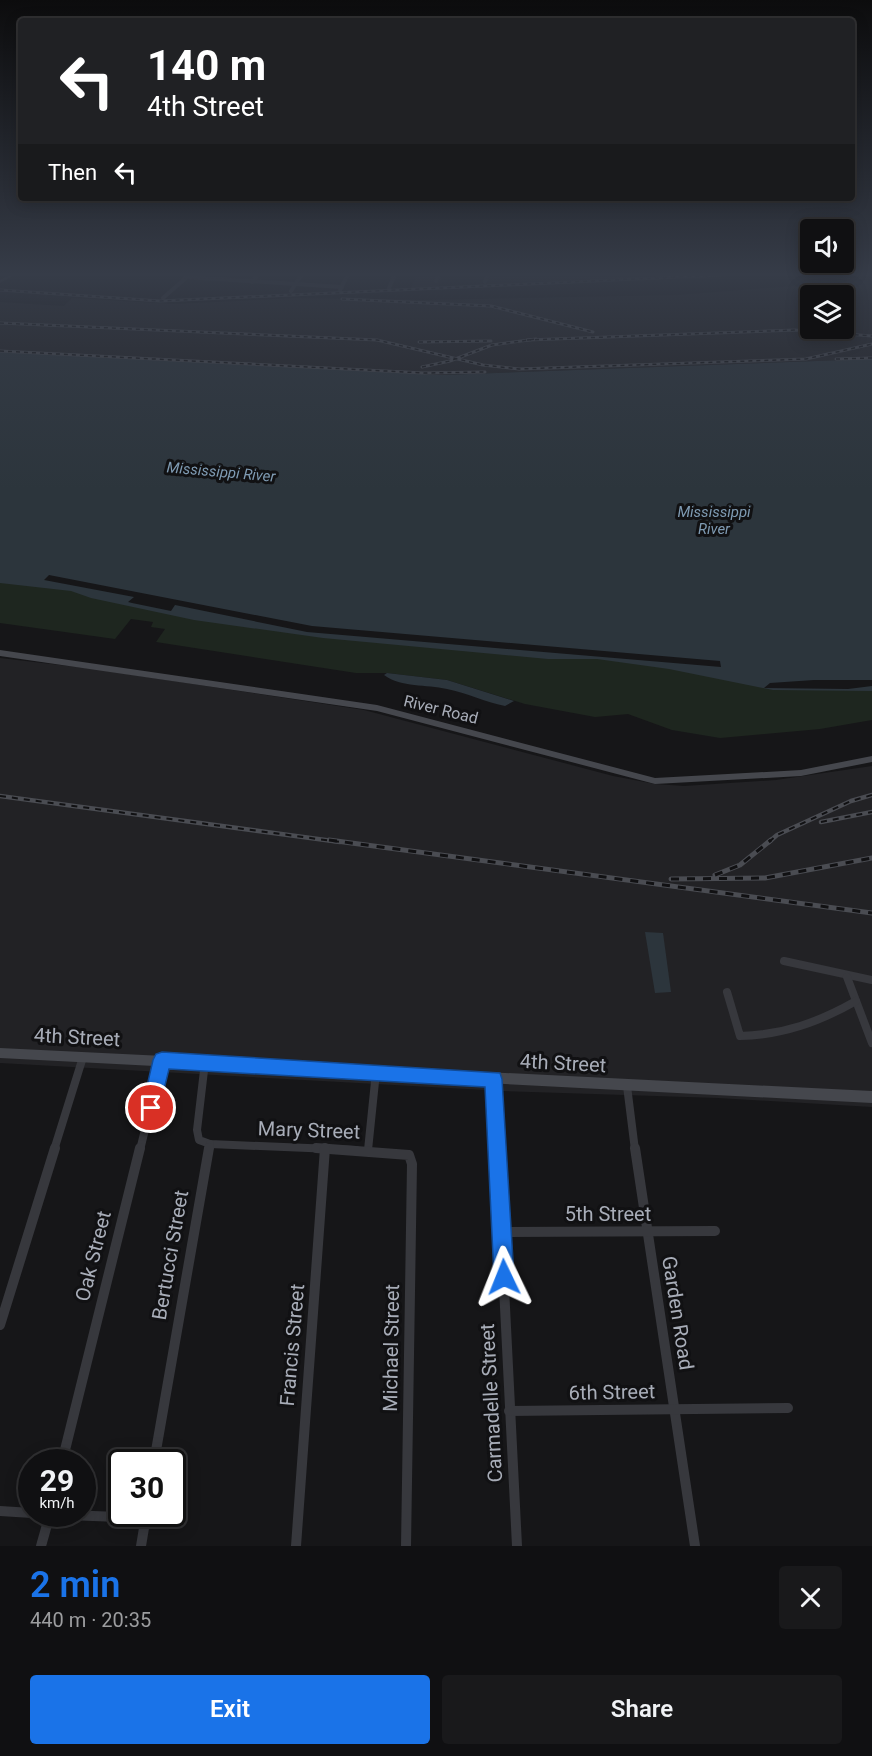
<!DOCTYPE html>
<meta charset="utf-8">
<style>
:root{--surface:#101012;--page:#19191b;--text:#f1f3f6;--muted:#9c9d9f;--line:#303032;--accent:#1a73e8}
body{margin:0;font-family:Roboto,sans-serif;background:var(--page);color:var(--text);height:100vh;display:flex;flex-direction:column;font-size:22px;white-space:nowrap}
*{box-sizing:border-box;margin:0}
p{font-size:20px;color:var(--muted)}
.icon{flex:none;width:33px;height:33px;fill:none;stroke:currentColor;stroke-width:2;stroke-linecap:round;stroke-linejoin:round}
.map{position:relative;height:1546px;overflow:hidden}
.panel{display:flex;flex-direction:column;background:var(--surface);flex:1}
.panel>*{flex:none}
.hud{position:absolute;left:18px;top:18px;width:837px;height:183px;border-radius:6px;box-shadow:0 3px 15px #0003,0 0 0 2px var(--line);background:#202124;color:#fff;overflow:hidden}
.fabs{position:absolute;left:800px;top:219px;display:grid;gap:12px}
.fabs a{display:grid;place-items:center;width:54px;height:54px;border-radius:6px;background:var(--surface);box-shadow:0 3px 15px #0003,0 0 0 2px var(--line);font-size:30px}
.speed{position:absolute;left:18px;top:1449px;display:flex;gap:12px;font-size:30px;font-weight:700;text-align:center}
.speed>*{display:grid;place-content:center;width:78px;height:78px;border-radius:50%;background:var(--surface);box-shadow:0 3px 15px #0003,0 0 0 2px var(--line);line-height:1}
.speed small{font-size:15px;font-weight:400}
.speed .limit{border:3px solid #111;border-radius:9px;background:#fff;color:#111}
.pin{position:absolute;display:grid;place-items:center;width:51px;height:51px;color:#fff;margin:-26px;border:3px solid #fff;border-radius:50%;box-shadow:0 2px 6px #0007}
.me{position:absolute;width:66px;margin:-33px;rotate:358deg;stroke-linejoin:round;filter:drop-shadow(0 0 4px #0008)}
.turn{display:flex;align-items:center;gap:21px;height:126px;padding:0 30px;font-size:27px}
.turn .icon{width:78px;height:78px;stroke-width:2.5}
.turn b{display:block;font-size:42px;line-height:51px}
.then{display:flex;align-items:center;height:57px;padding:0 30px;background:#0003;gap:12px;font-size:22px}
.round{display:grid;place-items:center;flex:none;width:63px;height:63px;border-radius:6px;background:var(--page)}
.head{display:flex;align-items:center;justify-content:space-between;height:102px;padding:0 30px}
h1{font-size:36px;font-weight:600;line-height:45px;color:var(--accent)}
.cta{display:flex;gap:12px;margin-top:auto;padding:12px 30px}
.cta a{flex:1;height:69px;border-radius:6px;background:var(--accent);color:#fff;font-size:24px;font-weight:600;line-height:69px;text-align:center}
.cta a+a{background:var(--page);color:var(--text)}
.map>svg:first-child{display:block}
</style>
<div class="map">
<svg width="872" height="1546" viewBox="0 0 872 1546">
<rect width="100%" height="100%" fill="#161618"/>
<!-- built -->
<g fill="#222225" fill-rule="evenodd">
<path d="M417 274H443L438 287 411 288Z"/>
<path d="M489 274H713L487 284Z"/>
<path d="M872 280V359L441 375 0 352V302L64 306 72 298 174 304 295 298 426 300 677 295ZM810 296H843V328H810Z"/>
<path d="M0 658 94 669 364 710 613 776 655 784 684 786 776 780 872 766V1107L718 1098 503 1091 0 1063Z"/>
</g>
<!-- green -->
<path fill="#1e261f" d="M0 580 581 657 872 680V720L820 729 720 738 672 730 628 714 595 717 525 704 447 680 387 673H356L156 642 165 629 151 627 153 622 131 619 115 639 0 623Z"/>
<!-- water -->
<g fill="#2c353c">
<path d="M0 352 441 375 872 359V691L773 690 669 669 597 659H548L323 638 194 620 91 598 71 591 0 583Z"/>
<path d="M387 673 447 680 514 701 505 706C485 702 467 693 447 689 426 684 402 688 384 675Z"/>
<path d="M645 932 663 933 671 992 655 993Z"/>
</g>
<!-- pier -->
<g fill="#161618">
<path d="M49 575 312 626 720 661 721 667 307 632 175 605 171 611 132 603 128 602 134 597 44 580Z"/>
<path d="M814 680H872V686L848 689 764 688 770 683Z"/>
</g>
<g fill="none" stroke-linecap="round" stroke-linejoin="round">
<!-- street-far2 -->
<g stroke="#37383d" stroke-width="4">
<path d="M186 277 342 287"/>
<path d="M436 281 439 274"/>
<path d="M252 282 258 274"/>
<path d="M485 282 488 274"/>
<path d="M389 288 395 274"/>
<path d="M340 290 348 274"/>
<path d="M291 291 302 274"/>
<path d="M163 298 188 276"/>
</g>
<!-- street-far1 -->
<g stroke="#37383d" stroke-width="8">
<path d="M784 961 872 980"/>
<path d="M847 977 872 1043"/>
<path d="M727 992 740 1036C783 1035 819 1022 856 1001"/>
<path d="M205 1062 197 1130 199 1140 210 1144 356 1150"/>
<path d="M493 1079 497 1150"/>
<path d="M627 1086 635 1150"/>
<path d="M54 1150 83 1057"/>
<path d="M140 1150 162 1060"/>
<path d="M209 1150 210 1144"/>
<path d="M368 1150 376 1072"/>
</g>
<!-- street -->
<g stroke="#37383d" stroke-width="10">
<path d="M316 1148 409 1155 412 1164 406 1546"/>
<path d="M497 1148 517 1546"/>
<path d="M635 1148 695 1546"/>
<path d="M502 1232 715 1231"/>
<path d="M0 1325 55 1148"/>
<path d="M509 1411 788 1408"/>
<path d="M62 1462 140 1148"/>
<path d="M154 1462 209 1148"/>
<path d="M0 1511 32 1513"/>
<path d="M41 1514 145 1518"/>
<path d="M41 1546 50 1514"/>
<path d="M141 1546 146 1516"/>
<path d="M296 1546 325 1148"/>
</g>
<!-- secondary -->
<g fill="#45474d" fill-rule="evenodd">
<path d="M11 274H16L0 283V280Z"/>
<path d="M0 650 377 705 655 778 801 770 872 756V762L801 776 655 784 377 711 0 656Z"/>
<path d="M0 1048 872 1091V1103L0 1058Z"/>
</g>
<!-- rail-far2 casing -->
<g stroke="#4a4c52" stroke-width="3">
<g id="rail-far2">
<path d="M0 290 160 301 743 274"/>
<path d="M342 299 491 306 593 332"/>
<path d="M0 323 377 340 483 365 519 369 806 359 872 344"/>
<path d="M527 340 795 330 872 336"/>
<path d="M419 342 491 341"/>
<path d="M0 351 424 373 485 372"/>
<path d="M836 359 872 358"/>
<path d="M422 367 450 361 492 345 536 339"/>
</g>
</g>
<!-- rail-far1 casing -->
<g stroke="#4a4c52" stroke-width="4.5">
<g id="rail-far1">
<path d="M0 796 340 842"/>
<path d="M821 822 872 812"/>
<path d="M769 842 777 835 851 801 872 795"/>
</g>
</g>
<!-- rail casing -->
<g stroke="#4a4c52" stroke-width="5">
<g id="rail">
<path d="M329 840 872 913"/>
<path d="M715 875 740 865 771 840"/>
<path d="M671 879 765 878 872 858"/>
</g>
</g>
<!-- rail-far2 -->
<use href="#rail-far2" stroke="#111113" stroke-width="1.5" stroke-dasharray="4" stroke-linecap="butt"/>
<!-- rail-far1 -->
<use href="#rail-far1" stroke="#111113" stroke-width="2" stroke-dasharray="6" stroke-linecap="butt"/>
<!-- rail -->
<use href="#rail" stroke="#111113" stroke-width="3" stroke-dasharray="8" stroke-linecap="butt"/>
</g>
<!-- sky -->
<linearGradient id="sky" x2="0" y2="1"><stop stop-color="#0c0c0d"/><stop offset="0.56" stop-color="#363c48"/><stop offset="1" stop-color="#363c48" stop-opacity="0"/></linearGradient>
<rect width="872" height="490" fill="url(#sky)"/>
<!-- route -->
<path fill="#1a73e8" stroke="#114b97" stroke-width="1.5" d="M162 1052 500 1073 502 1079 514 1277 511 1285 504 1288 497 1285 494 1277 485 1087 169 1069 158 1114 151 1117 145 1114 142 1108 153 1060 156 1054Z"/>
<g text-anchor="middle" stroke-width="6" stroke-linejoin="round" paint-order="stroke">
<!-- far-water labels -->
<g font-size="15" font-style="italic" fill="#7f9bb3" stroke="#111113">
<text transform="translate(221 472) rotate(5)" y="5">Mississippi River</text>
<text x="714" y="517">Mississippi<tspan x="714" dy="17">River</tspan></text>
</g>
<!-- street labels -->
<g font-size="16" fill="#a8adb8" stroke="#111113">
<text transform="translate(441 709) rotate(14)" y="6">River Road</text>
</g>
<!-- near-street labels -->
<g font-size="20" fill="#a8adb8" stroke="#111113">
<text transform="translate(77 1037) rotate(3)" y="7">4th Street</text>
<text transform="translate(563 1063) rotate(3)" y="7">4th Street</text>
<text transform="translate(309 1130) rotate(2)" y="7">Mary Street</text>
<text x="608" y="1221">5th Street</text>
<text transform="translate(170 1255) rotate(-80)" y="7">Bertucci Street</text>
<text transform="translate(93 1256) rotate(-76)" y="7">Oak Street</text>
<text transform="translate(678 1313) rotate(81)" y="7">Garden Road</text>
<text transform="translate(292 1345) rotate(-85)" y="7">Francis Street</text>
<text transform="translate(391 1348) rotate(-89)" y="7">Michael Street</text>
<text transform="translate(612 1392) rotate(-1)" y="7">6th Street</text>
<text transform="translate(491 1403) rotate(-93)" y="7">Carmadelle Street</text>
</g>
</g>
</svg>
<div class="fabs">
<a><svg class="icon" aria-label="sound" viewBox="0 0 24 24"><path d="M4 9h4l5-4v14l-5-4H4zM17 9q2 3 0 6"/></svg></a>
<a><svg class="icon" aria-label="layers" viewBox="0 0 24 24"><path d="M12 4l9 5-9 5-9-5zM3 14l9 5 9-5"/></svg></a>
</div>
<div class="speed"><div>29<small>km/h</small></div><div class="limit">30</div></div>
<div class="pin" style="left:151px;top:1108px;background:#d93025"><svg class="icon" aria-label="arrive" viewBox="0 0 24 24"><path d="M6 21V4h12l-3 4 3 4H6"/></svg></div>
<svg class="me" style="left:504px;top:1277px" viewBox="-20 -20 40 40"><path d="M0-17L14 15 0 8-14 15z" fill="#1a73e8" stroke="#fff" stroke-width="4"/></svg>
<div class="hud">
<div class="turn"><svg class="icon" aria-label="left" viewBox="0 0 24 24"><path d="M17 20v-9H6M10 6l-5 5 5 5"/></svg><div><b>140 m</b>4th Street</div></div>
<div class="then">Then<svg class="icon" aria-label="left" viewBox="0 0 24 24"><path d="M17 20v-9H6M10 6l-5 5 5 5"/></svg></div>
</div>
</div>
<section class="panel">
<div class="head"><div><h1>2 min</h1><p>440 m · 20:35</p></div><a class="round"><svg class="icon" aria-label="close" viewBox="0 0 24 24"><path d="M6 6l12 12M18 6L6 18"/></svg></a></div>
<div class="cta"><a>Exit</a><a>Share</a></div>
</section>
